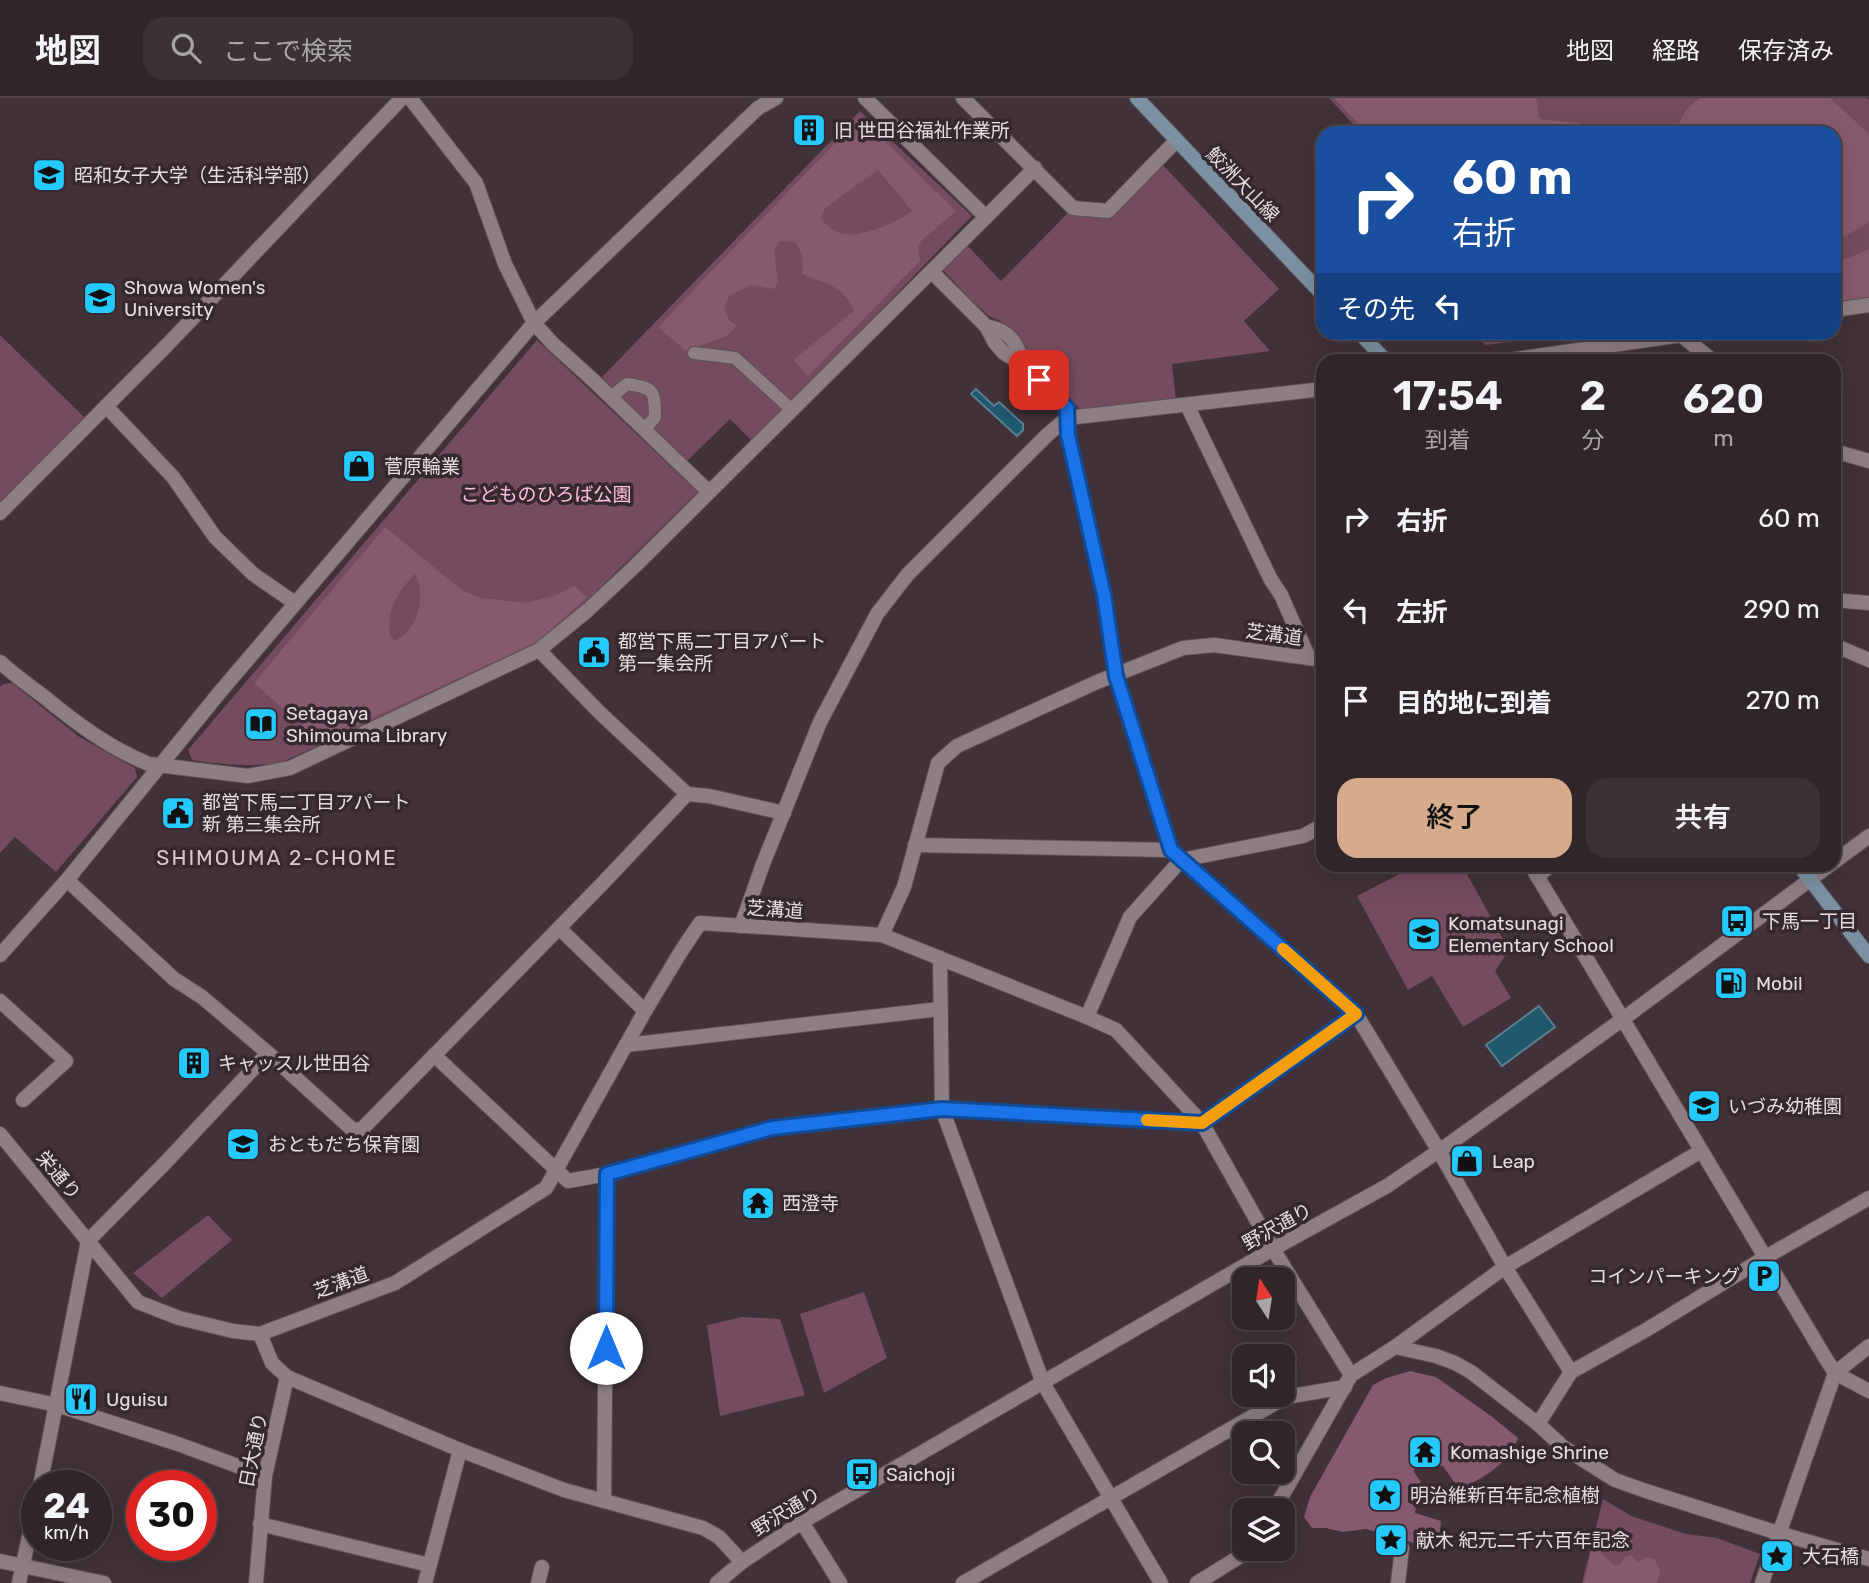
<!DOCTYPE html>
<html lang="ja">
<meta charset="utf-8">
<style>
:root{--surface:#30262a;--page:#3c3236;--text:#f1f3f6;--muted:#a8a5a8;--line:#4b4347;--accent:#d6ab8b}
body{margin:0;font-family:Rubik,"Noto Sans JP",sans-serif;background:var(--page);color:var(--text);height:100vh;display:flex;flex-direction:column;font-size:26px;white-space:nowrap}
*{box-sizing:border-box;margin:0}
p{font-size:23px;color:var(--muted)}
.icon{flex:none;width:38px;height:38px;fill:none;stroke:currentColor;stroke-width:2;stroke-linecap:round;stroke-linejoin:round}
.map{position:relative;flex:1;overflow:hidden}
.sheet{position:absolute;left:1316px;top:256px;width:525px;height:518px;display:flex;flex-direction:column;background:var(--surface);border-radius:21px;box-shadow:0 7px 28px #0002,0 0 0 2px var(--line)}
.sheet>*{flex:none}
.banner{position:absolute;left:1316px;top:28px;width:525px;height:214px;border-radius:21px;box-shadow:0 7px 28px #0002,0 0 0 2px var(--line);background:#1a4fa0;color:#fff;overflow:hidden}
.needle{width:46px;rotate:348deg}
.controls{position:absolute;left:1232px;top:1169px;display:grid;gap:14px}
.controls a{display:grid;place-items:center;width:63px;height:63px;border-radius:14px;background:var(--surface);box-shadow:0 7px 28px #0002,0 0 0 2px var(--line);font-size:35px}
.speed{position:absolute;left:21px;top:1372px;display:flex;gap:14px;font-size:35px;font-weight:700;text-align:center}
.speed>*{display:grid;place-content:center;width:91px;height:91px;border-radius:50%;background:var(--surface);box-shadow:0 7px 28px #0002,0 0 0 2px var(--line);line-height:1}
.speed small{font-size:18px;font-weight:400}
.speed .limit{border:10px solid #d22;background:#fff;color:#111}
.pin{position:absolute;display:grid;place-items:center;width:60px;height:60px;color:#fff;margin:-30px;border-radius:14px;box-shadow:0 4px 10px #0006}
.me{position:absolute;width:77px;margin:-38px;rotate:0deg;stroke-linejoin:round;filter:drop-shadow(0 0 5px #0008)}
.turn{display:flex;align-items:center;gap:24px;height:147px;padding:0 21px;font-size:32px}
.turn .icon{width:91px;height:91px;stroke-width:2.5}
.turn b{display:block;font-size:49px;line-height:60px}
.then{display:flex;align-items:center;height:66px;padding:0 21px;background:#0003;gap:14px;font-size:26px}
.eta{display:flex;justify-content:space-evenly;align-items:center;height:119px;text-align:center}
.eta b{font-size:42px;font-weight:600;line-height:49px}
.primary-button{display:flex;gap:14px;margin-top:auto;padding:14px 21px}
.primary-button a{flex:1;height:80px;border-radius:21px;background:var(--accent);color:#111;font-size:28px;font-weight:600;line-height:80px;text-align:center}
.primary-button a+a{background:var(--page);color:var(--text)}
ul{padding:0;list-style:none}
li{display:flex;align-items:center;gap:21px;height:91px;padding:0 21px}
li div{flex:1}
li b{display:block;font-size:26px}
li em{font-style:normal}
header{display:flex;align-items:center;gap:42px;box-sizing:border-box;height:98px;padding:0 35px;background:var(--surface);border-bottom:2px solid var(--line)}
header strong{font-size:33px}
nav{display:flex;gap:38px;margin-inline-start:auto;font-size:24px}
.search{width:490px;height:63px;background:var(--page);display:flex;align-items:center;gap:18px;box-sizing:border-box;padding:0 24px;border-radius:21px;color:var(--muted);font-size:26px}
.map>svg:first-child{display:block}
</style>
<header>
<strong>地図</strong>
<div class="search"><svg class="icon" aria-label="search" viewBox="0 0 24 24"><circle cx="10" cy="10" r="6"/><path d="M15 15l6 6"/></svg>ここで検索</div>
<nav><a>地図</a><a>経路</a><a>保存済み</a></nav>
</header>
<div class="map">
<svg width="1869" height="1485" viewBox="0 0 1869 1485">
<rect width="100%" height="100%" fill="#403238"/>
<!-- green -->
<g fill="#744c5d">
<path d="M1329 0H1867L1869 2V193L1834 198V35H1361Z"/>
<path d="M860 13 972 118 788 308 751 342 730 321 684 366 602 279Z"/>
<path d="M1164 68 1279 191 1244 223 1270 253 1172 266 1176 303 1082 313 1026 256 1021 243 999 222 990 219 972 203 942 171 966 146 1001 183 1067 116 1108 118 1157 69Z"/>
<path d="M1475 235H1577L1485 247Z"/>
<path d="M0 237 84 319 0 406Z"/>
<path d="M537 242 698 394 592 498 537 547 278 666C248 668 221 667 192 662L188 652Z"/>
<path d="M12 585 78 638 135 670 137 679 56 774 15 739 0 755V589L3 586Z"/>
<path d="M1419 766 1462 767 1509 852 1495 873 1511 900 1463 929 1432 878 1408 892 1357 798Z"/>
<path d="M208 1117 232 1142 162 1200 133 1175Z"/>
<path d="M864 1194 887 1260 824 1295 800 1216Z"/>
<path d="M742 1219 780 1221 805 1297 720 1318 707 1227Z"/>
<path d="M1603 1401 1631 1418 1686 1436 1717 1440 1760 1456 1750 1485H1582Z"/>
</g>
<!-- forest -->
<g fill="#87596d" fill-rule="evenodd">
<path d="M1334 0H1536L1540 21 1579 25 1587 35H1367Z"/>
<path d="M1699 0H1830L1869 36V123L1865 127 1834 144V35H1675L1685 13Z"/>
<path d="M860 19 956 113 921 143 918 151 920 163 808 278 793 262 854 213C844 187 825 186 802 176 804 165 802 153 795 144L780 143 774 151 778 184 774 191 751 187 730 197 724 209 729 222 737 228 726 238 686 253 658 229ZM878 72 912 113C898 124 861 140 843 136 834 134 826 128 821 120L825 110Z"/>
<path d="M1869 151V202L1834 206V166Z"/>
<path d="M385 429 463 493 482 500 524 505 555 498 574 488 587 499 537 544 320 644 254 585ZM415 476C427 496 418 534 394 543L390 538C386 513 398 493 415 476Z"/>
<path d="M1410 1273 1436 1279 1491 1318 1518 1340C1509 1363 1487 1379 1465 1388L1454 1384 1443 1368 1416 1364 1414 1374 1421 1384 1415 1415 1441 1423 1438 1452 1366 1431 1343 1434 1326 1430H1312L1304 1419 1310 1399 1373 1287 1386 1280Z"/>
<path d="M1596 1450 1614 1467H1620L1624 1459 1631 1457 1638 1464 1647 1459 1655 1461 1660 1474 1657 1485H1584L1591 1453Z"/>
</g>
<!-- water -->
<g fill="#1f576c" stroke="#5b7f8f" stroke-width="2">
<path d="M976 291 994 308 999 304 1023 326V332L1017 338 971 296Z"/>
<path d="M1539 908 1555 929 1502 968 1486 947Z"/>
</g>
<g fill="none" stroke-linecap="round" stroke-linejoin="round">
<!-- pedestrian casing -->
<g stroke="#5c5155" stroke-width="14">
<g id="pedestrian">
<path d="M694 255 735 260 792 312"/>
<path d="M611 299 627 286C654 290 655 292 655 319L644 332"/>
</g>
</g>
<!-- minor casing -->
<g stroke="#5c5155" stroke-width="16">
<g id="minor">
<path d="M410 0 476 85 505 166 534 225 552 245 594 283 709 394"/>
<path d="M963 0 1073 110 1108 113 1176 43"/>
<path d="M986 119 1035 70"/>
<path d="M932 174 986 228 995 245 1004 255 1025 268 1067 310 1068 337 1104 497 1116 578 1171 752 1356 916 1439 1053 1505 1169 1571 1274"/>
<path d="M1834 212 1869 207"/>
<path d="M986 228C1012 233 1016 245 1025 268"/>
<path d="M1682 238 1712 262"/>
<path d="M1509 262 1702 234"/>
<path d="M1187 307 1271 482 1281 497 1309 560"/>
<path d="M106 308 173 379 215 439 253 476 295 505"/>
<path d="M1834 353 1869 363"/>
<path d="M0 415 169 245 402 0"/>
<path d="M1834 502 1869 505"/>
<path d="M1834 547 1869 562"/>
<path d="M0 564C13 576 28 587 43 598 76 625 109 650 149 666L248 678 290 670 539 552 588 512 634 469 986 119 865 0"/>
<path d="M687 696 709 698 784 715"/>
<path d="M915 747 1171 752"/>
<path d="M1530 766 1826 1261 1835 1275 1869 1293"/>
<path d="M1537 778 1553 766"/>
<path d="M67 782 174 881 202 899 268 955 353 1032 362 1031 602 786 687 696 599 614 539 552"/>
<path d="M741 828 763 766 820 624 877 516 908 476 1047 337 1067 320 1323 291"/>
<path d="M559 830 645 913"/>
<path d="M0 857 67 782 220 594 534 225 758 10 776 0"/>
<path d="M940 860 942 1011 1043 1285 1161 1485"/>
<path d="M0 903 66 963 23 1002"/>
<path d="M1087 919 1130 819 1181 762 1303 738 1323 727"/>
<path d="M626 947 940 911"/>
<path d="M434 957 568 1083 607 1076 772 1030 942 1011 1202 1025 1356 916"/>
<path d="M1395 1249 1436 1258 1455 1265 1471 1274 1538 1326 1563 1349 1615 1382 1646 1393 1778 1435 1869 1461"/>
<path d="M287 1279 460 1352 564 1392 703 1430 719 1439 742 1464"/>
<path d="M0 1295 57 1307 178 1346 265 1378"/>
<path d="M1538 1326 1571 1274 1646 1232 1764 1160 1869 1100"/>
<path d="M40 1388 88 1143 166 1064 268 955"/>
<path d="M604 1403 607 1076"/>
<path d="M1274 1412 1351 1277 1395 1249 1505 1169 1701 1053"/>
<path d="M802 1424 840 1485"/>
<path d="M260 1426 429 1467"/>
<path d="M0 1463 104 1485"/>
<path d="M19 1485 37 1402"/>
<path d="M256 1485 265 1378 287 1279 272 1265 260 1236 395 1185 546 1090 645 913 680 855 700 825 882 837 1087 919 1116 932 1202 1025 1273 1151 1351 1277"/>
<path d="M425 1485 460 1352"/>
<path d="M538 1485 542 1469"/>
<path d="M963 1485 1286 1299 1345 1289"/>
<path d="M1197 1485 1252 1451"/>
<path d="M1398 1485 1402 1450"/>
<path d="M1762 1485 1835 1275 1869 1248"/>
</g>
</g>
<!-- tertiary casing -->
<g stroke="#5c5155" stroke-width="16">
<g id="tertiary">
<path d="M1834 764 1869 738"/>
<path d="M882 837 904 789 938 665 957 648 1097 584 1183 550 1214 547 1323 562"/>
<path d="M0 1036 138 1204 179 1220 233 1233 260 1236"/>
<path d="M717 1485 742 1464 802 1424 1273 1151 1387 1088 1449 1046 1623 921 1831 766"/>
</g>
</g>
<!-- secondary casing -->
<g stroke="#5c5155" stroke-width="16">
<g id="secondary">
<path d="M1137 0 1323 197"/>
<path d="M1359 234 1385 262"/>
<path d="M1798 766 1869 858"/>
</g>
</g>
<!-- pedestrian -->
<use href="#pedestrian" stroke="#8d7e84" stroke-width="12"/>
<!-- minor -->
<use href="#minor" stroke="#8d7e84" stroke-width="14"/>
<!-- tertiary -->
<use href="#tertiary" stroke="#8d7e84" stroke-width="14"/>
<!-- secondary -->
<use href="#secondary" stroke="#7b91a1" stroke-width="14"/>
</g>
<g fill="none" stroke-linecap="round" stroke-linejoin="round">
<!-- route casing -->
<g stroke="#114b97" stroke-width="18">
<path id="route" d="M606 1250 607 1076 772 1030 942 1011 1202 1025 1356 916 1171 752 1116 578 1104 497 1068 337 1067 310 1039 282"/>
</g>
<!-- route -->
<use href="#route" stroke="#1a73e8" stroke-width="12"/>
<!-- slow -->
<path stroke="#f59e0b" stroke-width="12" d="M1147 1022 1202 1025 1356 916 1283 851"/>
</g>
<!-- icons -->
<defs>
<g id="building-square" transform="scale(1.75)"><rect x="-9" y="-9" width="18" height="18" rx="4" fill="#24c9fe" stroke="#35282e"/><path d="M-4-6H4V6H1V3H-1V6H-4ZM-2.5-4.3h1.7v1.8h-1.7ZM.8-4.3h1.7v1.8H.8ZM-2.5-1h1.7V.8h-1.7ZM.8-1h1.7V.8H.8Z" fill="#111"/></g>
<g id="university-square" transform="scale(1.75)"><rect x="-9" y="-9" width="18" height="18" rx="4" fill="#24c9fe" stroke="#35282e"/><path d="M0-5L7-2L0 1L-7-2ZM-4 1L0 2.5L4 1V4Q0 6-4 4Z" fill="#111"/></g>
<g id="shop-square" transform="scale(1.75)"><rect x="-9" y="-9" width="18" height="18" rx="4" fill="#24c9fe" stroke="#35282e"/><path d="M-5-2.5h2.3a2.7 3.5 0 0 1 5.4 0H5L5.5 6h-11ZM-1.5-2.5h3a1.5 2.3 0 0 0-3 0Z" fill="#111"/></g>
<g id="civic-square" transform="scale(1.75)"><rect x="-9" y="-9" width="18" height="18" rx="4" fill="#24c9fe" stroke="#35282e"/><path d="M-.6-6.5H3V-4.5H.6V-3L4-1V1h2V6H-6V1h2V-1L-.6-3ZM-1.2 2.5V6h2.4V2.5Z" fill="#111"/></g>
<g id="library-square" transform="scale(1.75)"><rect x="-9" y="-9" width="18" height="18" rx="4" fill="#24c9fe" stroke="#35282e"/><path d="M-6-4Q-3-5.5-.7-3.5V5Q-3 3-6 4ZM6-4Q3-5.5 .7-3.5V5Q3 3 6 4Z" fill="#111"/></g>
<g id="bus-square" transform="scale(1.75)"><rect x="-9" y="-9" width="18" height="18" rx="4" fill="#24c9fe" stroke="#35282e"/><path d="M-5-6H5V4H4V6H2V4H-2V6H-4V4H-5ZM-3.5-4V0h7V-4ZM-3.5 1.2v1.5H-2V1.2ZM2 1.2v1.5H3.5V1.2Z" fill="#111"/></g>
<g id="school-square" transform="scale(1.75)"><rect x="-9" y="-9" width="18" height="18" rx="4" fill="#24c9fe" stroke="#35282e"/><path d="M0-5L7-2L0 1L-7-2ZM-4 1L0 2.5L4 1V4Q0 6-4 4Z" fill="#111"/></g>
<g id="fuel-square" transform="scale(1.75)"><rect x="-9" y="-9" width="18" height="18" rx="4" fill="#24c9fe" stroke="#35282e"/><path d="M-5.5-6h7V0h2V4h1.3V-2.5L3-4.5l.8-.8L6-3V5H2.5V1h-1V6h-7ZM-4.2-4.7v3.2H.2V-4.7Z" fill="#111"/></g>
<g id="temple-square" transform="scale(1.75)"><rect x="-9" y="-9" width="18" height="18" rx="4" fill="#24c9fe" stroke="#35282e"/><path d="M0-6L5-2H3V0L6.5 2.5H4V6H1.5V3h-3V6H-4V2.5H-6.5L-3 0V-2H-5Z" fill="#111"/></g>
<g id="parking-square" transform="scale(1.75)"><rect x="-9" y="-9" width="18" height="18" rx="4" fill="#24c9fe" stroke="#35282e"/><path d="M-3.5-5.5H1a3.5 3.5 0 0 1 0 7H-1V5.5H-3.5ZM-1-3.4V-.6H.8a1.4 1.4 0 0 0 0-2.8Z" fill="#111"/></g>
<g id="restaurant-square" transform="scale(1.75)"><rect x="-9" y="-9" width="18" height="18" rx="4" fill="#24c9fe" stroke="#35282e"/><path d="M-5-6h1v4h1v-4h1v4h1v-4h1v5L-1.5 .5V6h-2V.5L-5-1ZM5-6V6H3V1.5H1.5Q1.5-4 5-6Z" fill="#111"/></g>
<g id="sight-square" transform="scale(1.75)"><rect x="-9" y="-9" width="18" height="18" rx="4" fill="#24c9fe" stroke="#35282e"/><path d="M0-6L1.8-2.2L6-1.7L2.9 1.2L3.7 5.4L0 3.3L-3.7 5.4L-2.9 1.2L-6-1.7L-1.8-2.2Z" fill="#111"/></g>
</defs>
<g fill-rule="evenodd">
<use href="#building-square" x="809" y="32"/>
<use href="#university-square" x="49" y="77"/>
<use href="#university-square" x="100" y="200"/>
<use href="#shop-square" x="359" y="368"/>
<use href="#civic-square" x="594" y="554"/>
<use href="#library-square" x="261" y="626"/>
<use href="#civic-square" x="178" y="715"/>
<use href="#bus-square" x="1737" y="823"/>
<use href="#school-square" x="1424" y="836"/>
<use href="#fuel-square" x="1731" y="885"/>
<use href="#building-square" x="194" y="965"/>
<use href="#school-square" x="1704" y="1008"/>
<use href="#school-square" x="243" y="1046"/>
<use href="#shop-square" x="1467" y="1063"/>
<use href="#temple-square" x="758" y="1105"/>
<use href="#parking-square" x="1764" y="1178"/>
<use href="#restaurant-square" x="81" y="1301"/>
<use href="#temple-square" x="1425" y="1354"/>
<use href="#bus-square" x="862" y="1376"/>
<use href="#sight-square" x="1385" y="1397"/>
<use href="#sight-square" x="1391" y="1442"/>
<use href="#sight-square" x="1777" y="1458"/>
</g>
<g text-anchor="middle" stroke-width="7" stroke-linejoin="round" paint-order="stroke">
<!-- poi labels -->
<g font-size="19" fill="#e6dde0" stroke="#35282e" text-anchor="start">
<text x="834" y="39">旧 世田谷福祉作業所</text>
<text x="74" y="84">昭和女子大学（生活科学部）</text>
<text x="124" y="196">Showa Women's<tspan x="124" dy="22">University</tspan></text>
<text x="384" y="375">菅原輪業</text>
<text x="618" y="550">都営下馬二丁目アパート<tspan x="618" dy="22">第一集会所</tspan></text>
<text x="286" y="622">Setagaya<tspan x="286" dy="22">Shimouma Library</tspan></text>
<text x="202" y="711">都営下馬二丁目アパート<tspan x="202" dy="22">新 第三集会所</tspan></text>
<text x="1762" y="830">下馬一丁目</text>
<text x="1448" y="832">Komatsunagi<tspan x="1448" dy="22">Elementary School</tspan></text>
<text x="1756" y="892">Mobil</text>
<text x="218" y="972">キャッスル世田谷</text>
<text x="1728" y="1015">いづみ幼稚園</text>
<text x="268" y="1053">おともだち保育園</text>
<text x="1492" y="1070">Leap</text>
<text x="782" y="1112">西澄寺</text>
<text x="1740" y="1185" text-anchor="end">コインパーキング</text>
<text x="106" y="1308">Uguisu</text>
<text x="1450" y="1361">Komashige Shrine</text>
<text x="886" y="1383">Saichoji</text>
<text x="1410" y="1404">明治維新百年記念植樹</text>
<text x="1416" y="1449">献木 紀元二千六百年記念</text>
<text x="1802" y="1465">大石橋</text>
</g>
<!-- street labels -->
<g font-size="19" fill="#e6dde0" stroke="#35282e">
<text transform="translate(1243 86) rotate(46)" y="7">鮫洲大山線</text>
<text transform="translate(1274 536) rotate(8)" y="7">芝溝道</text>
<text transform="translate(775 811) rotate(4)" y="7">芝溝道</text>
<text transform="translate(59 1077) rotate(50)" y="7">栄通り</text>
<text transform="translate(1277 1128) rotate(-29)" y="7">野沢通り</text>
<text transform="translate(341 1184) rotate(-20)" y="7">芝溝道</text>
<text transform="translate(253 1352) rotate(-79)" y="7">日大通り</text>
<text transform="translate(786 1413) rotate(-31)" y="7">野沢通り</text>
</g>
<!-- park labels -->
<g font-size="19" fill="#ffc1da" stroke="#35282e">
<text x="546" y="403">こどものひろば公園</text>
</g>
<!-- neighbourhood labels -->
<g font-size="21" letter-spacing="2" fill="#d8c7ce" stroke="#35282e">
<text x="277" y="767">SHIMOUMA 2-CHOME</text>
</g>
</g>
</svg>
<div class="controls">
<a><svg class="needle" viewBox="-14 -14 28 28"><path d="M0-13l5 13h-10z" fill="#e53935"/><path d="M0 13l5-13h-10z" fill="#a8a5a8"/></svg></a>
<a><svg class="icon" aria-label="sound" viewBox="0 0 24 24"><path d="M4 9h4l5-4v14l-5-4H4zM17 9q2 3 0 6"/></svg></a>
<a><svg class="icon" aria-label="search" viewBox="0 0 24 24"><circle cx="10" cy="10" r="6"/><path d="M15 15l6 6"/></svg></a>
<a><svg class="icon" aria-label="layers" viewBox="0 0 24 24"><path d="M12 4l9 5-9 5-9-5zM3 14l9 5 9-5"/></svg></a>
</div>
<div class="speed"><div>24<small>km/h</small></div><div class="limit">30</div></div>
<div class="pin" style="left:1039px;top:282px;background:#d93025"><svg class="icon" aria-label="arrive" viewBox="0 0 24 24"><path d="M6 21V4h12l-3 4 3 4H6"/></svg></div>
<svg class="me" style="left:606px;top:1250px" viewBox="-20 -20 40 40"><circle r="19" fill="#fff"/><path d="M0-13L10 11 0 6-10 11z" fill="#1a73e8"/></svg>
<div class="banner">
<div class="turn"><svg class="icon" aria-label="right" viewBox="0 0 24 24"><path d="M7 20v-9h11M14 6l5 5-5 5"/></svg><div><b>60 m</b>右折</div></div>
<div class="then">その先<svg class="icon" aria-label="left" viewBox="0 0 24 24"><path d="M17 20v-9H6M10 6l-5 5 5 5"/></svg></div>
</div>
<section class="sheet">
<div class="eta">
<div><b>17:54</b><p>到着</p></div>
<div><b>2</b><p>分</p></div>
<div><b>620</b><p>m</p></div>
</div>
<ul>
<li><svg class="icon" aria-label="right" viewBox="0 0 24 24"><path d="M7 20v-9h11M14 6l5 5-5 5"/></svg><div><b>右折</b></div><em>60 m</em></li>
<li><svg class="icon" aria-label="left" viewBox="0 0 24 24"><path d="M17 20v-9H6M10 6l-5 5 5 5"/></svg><div><b>左折</b></div><em>290 m</em></li>
<li><svg class="icon" aria-label="arrive" viewBox="0 0 24 24"><path d="M6 21V4h12l-3 4 3 4H6"/></svg><div><b>目的地に到着</b></div><em>270 m</em></li>
</ul>
<div class="primary-button"><a>終了</a><a>共有</a></div>
</section>
</div>
